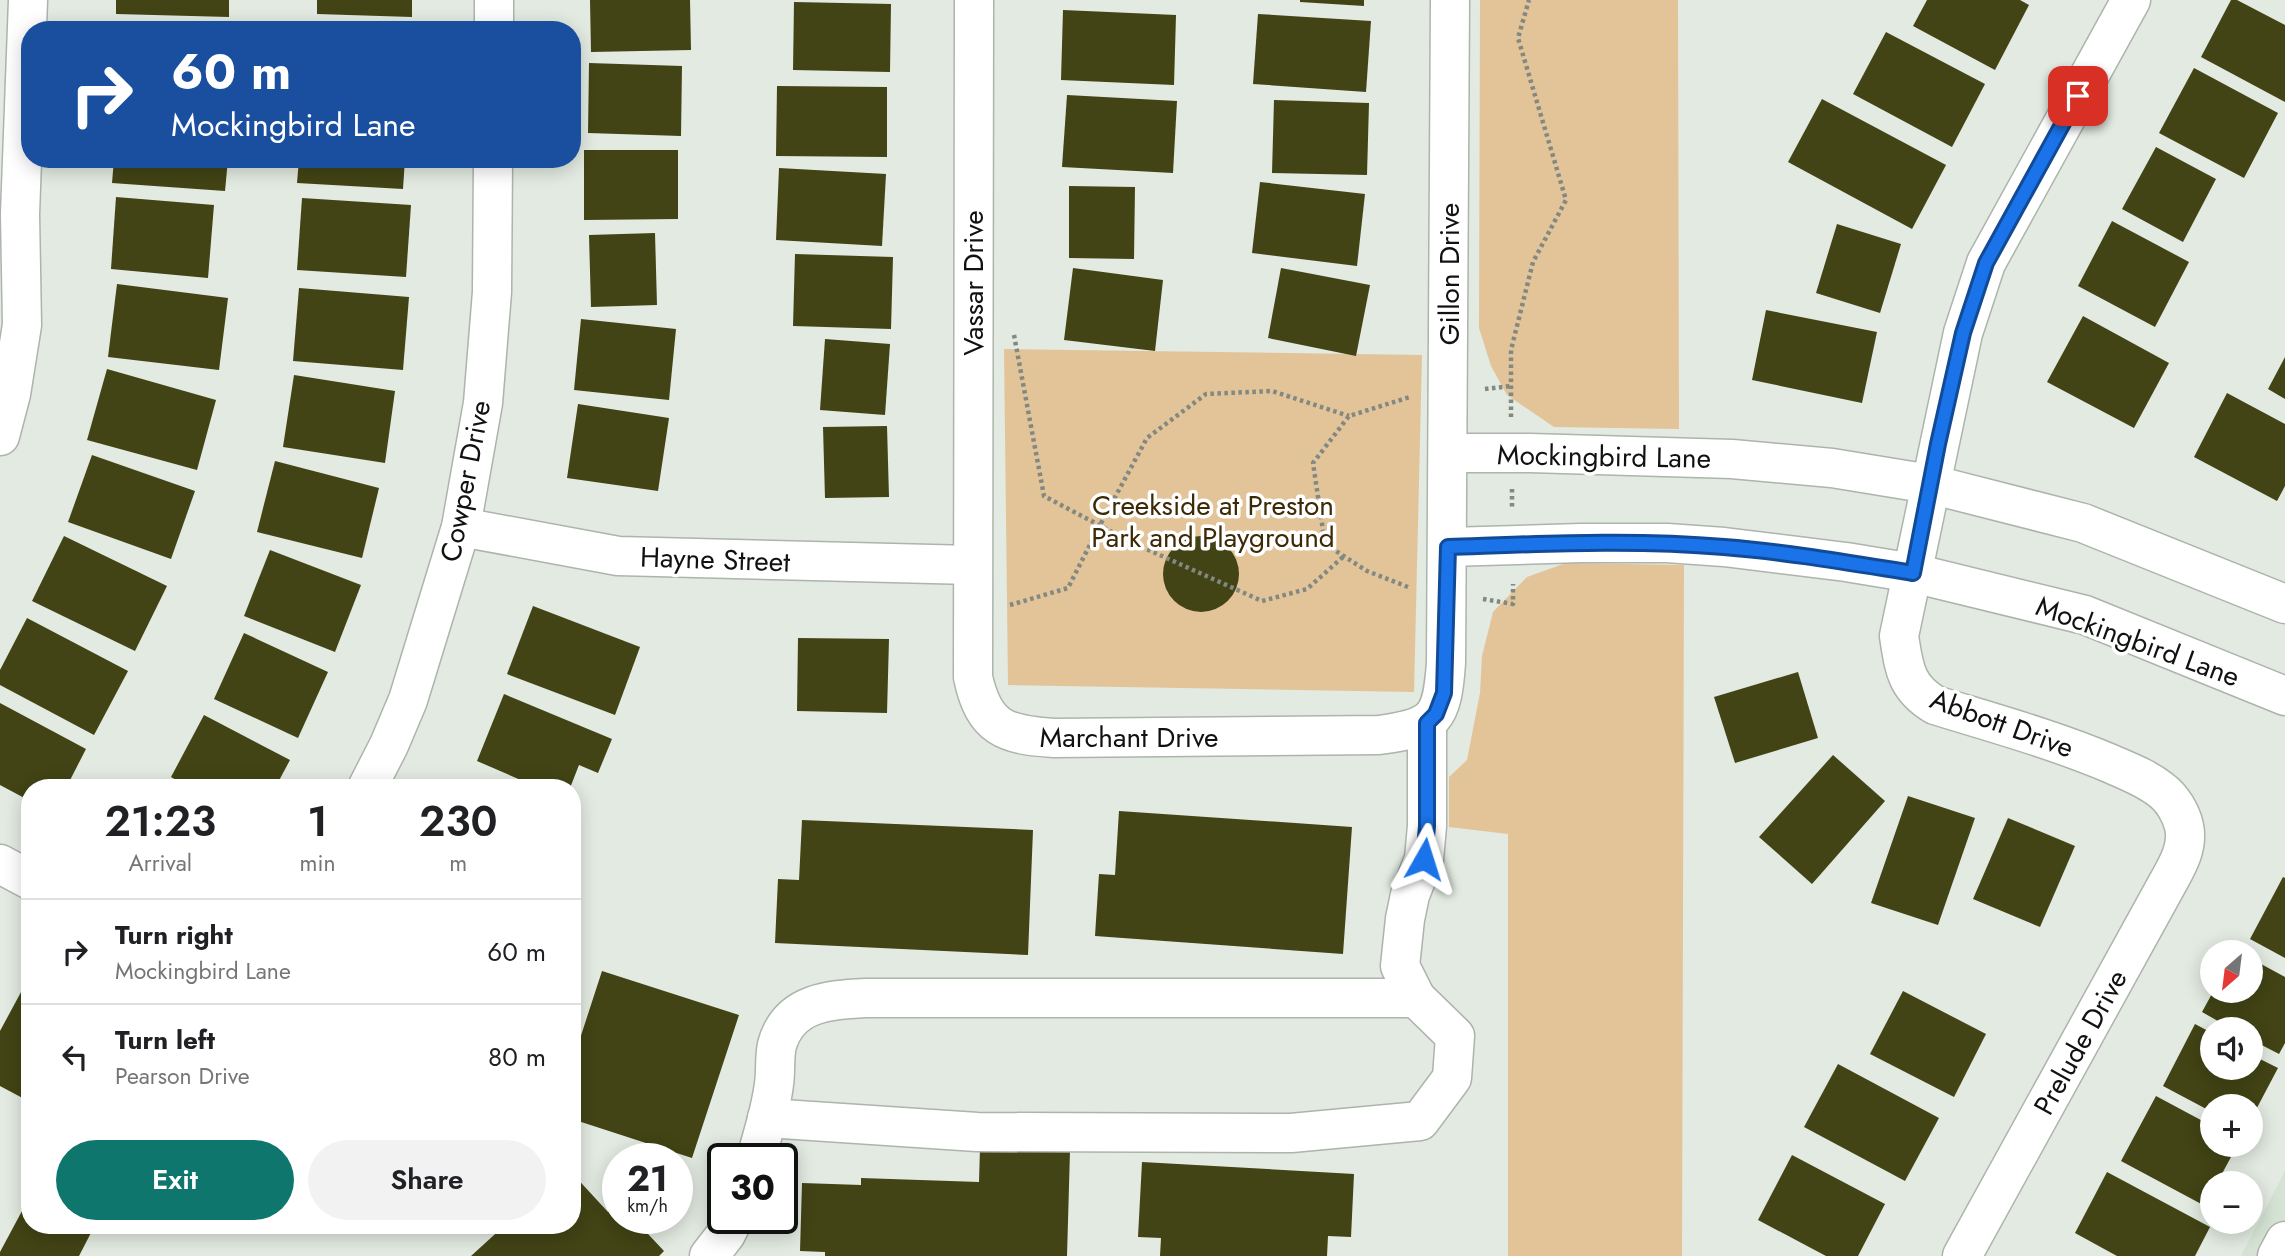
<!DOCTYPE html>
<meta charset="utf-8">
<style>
:root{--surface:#fff;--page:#f2f2f2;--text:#202124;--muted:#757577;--line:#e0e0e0;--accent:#0f766e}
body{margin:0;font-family:Jost,sans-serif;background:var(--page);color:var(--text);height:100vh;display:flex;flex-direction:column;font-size:26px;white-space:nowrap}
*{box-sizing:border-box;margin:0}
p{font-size:23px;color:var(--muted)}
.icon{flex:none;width:38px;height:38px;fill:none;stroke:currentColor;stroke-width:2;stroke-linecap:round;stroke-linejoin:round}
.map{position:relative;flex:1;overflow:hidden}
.drawer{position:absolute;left:21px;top:779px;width:560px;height:455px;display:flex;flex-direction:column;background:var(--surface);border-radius:28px;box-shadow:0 4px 18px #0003}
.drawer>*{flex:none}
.top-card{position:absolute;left:21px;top:21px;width:560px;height:147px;border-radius:28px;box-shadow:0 4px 18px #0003;background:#1a4fa0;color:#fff;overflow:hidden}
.needle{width:46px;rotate:208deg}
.tools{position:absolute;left:2200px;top:940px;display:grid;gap:14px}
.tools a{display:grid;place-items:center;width:63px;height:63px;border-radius:50%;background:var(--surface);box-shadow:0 4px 18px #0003;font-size:35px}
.speed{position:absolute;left:602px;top:1143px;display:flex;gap:14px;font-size:35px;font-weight:700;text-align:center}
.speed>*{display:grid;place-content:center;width:91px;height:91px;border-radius:50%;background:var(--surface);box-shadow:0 4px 18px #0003;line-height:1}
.speed small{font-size:18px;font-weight:400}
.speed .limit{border:4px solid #111;border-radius:10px;background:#fff;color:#111}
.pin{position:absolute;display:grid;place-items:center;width:60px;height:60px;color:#fff;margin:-30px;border-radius:14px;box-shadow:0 4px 10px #0006}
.me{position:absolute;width:77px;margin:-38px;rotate:6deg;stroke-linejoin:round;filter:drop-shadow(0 0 5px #0008)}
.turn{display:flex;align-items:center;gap:24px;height:147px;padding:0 35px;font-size:32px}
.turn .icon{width:91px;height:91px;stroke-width:2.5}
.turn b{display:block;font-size:49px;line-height:60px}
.eta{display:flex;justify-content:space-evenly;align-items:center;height:119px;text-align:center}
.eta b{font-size:42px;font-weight:600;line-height:49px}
.cta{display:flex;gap:14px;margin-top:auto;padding:14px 35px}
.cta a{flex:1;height:80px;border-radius:42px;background:var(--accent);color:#fff;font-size:28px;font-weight:600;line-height:80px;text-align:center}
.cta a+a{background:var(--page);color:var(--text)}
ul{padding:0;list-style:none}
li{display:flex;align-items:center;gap:21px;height:105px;padding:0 35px;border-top:2px solid var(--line)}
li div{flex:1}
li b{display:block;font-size:26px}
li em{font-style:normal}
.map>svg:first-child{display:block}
</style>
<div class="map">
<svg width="2285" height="1256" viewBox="0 0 2285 1256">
<rect width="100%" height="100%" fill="#e2eae1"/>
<!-- built -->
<path fill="#d4e3d4" d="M2285 1171V1256H2241Z"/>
<!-- green -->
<g fill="#e2c498">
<path d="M1480 0H1678L1679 429 1554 427 1507 395 1491 366 1479 328Z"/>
<path d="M1004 349 1422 355 1414 692 1008 685Z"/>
<path d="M1566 563 1684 565 1682 1256H1508V834L1449 827V777L1467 760 1480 693 1482 656 1493 612 1527 577Z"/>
</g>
<!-- building -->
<g fill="#424415">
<path d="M116 0H229V17L116 14Z"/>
<path d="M317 0H412V17L317 14Z"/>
<path d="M590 0H690L691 50 591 52Z"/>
<path d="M1300 0H1364V6L1300 2Z"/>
<path d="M1927 0H2020L2029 5 1995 70 1913 26Z"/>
<path d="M2231 0H2237L2285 25V102L2201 57Z"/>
<path d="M794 2 891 4 890 72 793 70Z"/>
<path d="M1063 10 1176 15 1174 85 1061 80Z"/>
<path d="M1258 14 1371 21 1366 92 1253 84Z"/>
<path d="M306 24 341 28V30H305Z"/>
<path d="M1886 32 1985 84 1952 147 1853 94Z"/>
<path d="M589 63 682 66 681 136 588 133Z"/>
<path d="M2194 68 2278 113 2244 178 2159 133Z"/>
<path d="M777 86 887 87V157L776 156Z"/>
<path d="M1067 95 1177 101 1173 173 1062 167Z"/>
<path d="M1822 99 1946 165 1912 229 1788 162Z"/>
<path d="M1274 100 1369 103 1367 175 1272 173Z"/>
<path d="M2156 147 2216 179 2183 242 2122 209Z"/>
<path d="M584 150H678V219L584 220Z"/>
<path d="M114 159H228L225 191 112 183Z"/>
<path d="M299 159H405L403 189 297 183Z"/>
<path d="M779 168 886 174 882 246 776 240Z"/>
<path d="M1260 182 1365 194 1357 266 1252 253Z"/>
<path d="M1069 186 1135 187 1134 259 1069 258Z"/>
<path d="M116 197 214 205 208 278 111 269Z"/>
<path d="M302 198 411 205 406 277 297 270Z"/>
<path d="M2112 221 2189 262 2155 327 2078 286Z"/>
<path d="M1837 224 1901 244 1880 313 1816 293Z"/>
<path d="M655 233 657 305 591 307 589 235Z"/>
<path d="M795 254 893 257 891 329 793 326Z"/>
<path d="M1073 268 1163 280 1155 351 1064 340Z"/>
<path d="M1281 268 1370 285 1356 356 1268 338Z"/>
<path d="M117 284 228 298 219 370 108 357Z"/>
<path d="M299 288 409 297 403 370 293 361Z"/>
<path d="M1766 310 1877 332 1862 403 1752 380Z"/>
<path d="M2083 316 2169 363 2134 428 2047 382Z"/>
<path d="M581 319 676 329 669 400 574 390Z"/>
<path d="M825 339 890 344 885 415 820 410Z"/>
<path d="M2285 357V399L2268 389Z"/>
<path d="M107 369 216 400 197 470 87 440Z"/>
<path d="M294 375 395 391 385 463 283 447Z"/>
<path d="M2227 393 2285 424V486L2277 501 2194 457Z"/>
<path d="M578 404 669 418 658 491 567 478Z"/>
<path d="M887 426 889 497 825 498 823 427Z"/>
<path d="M92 455 195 491 171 559 68 522Z"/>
<path d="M275 461 379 488 362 558 257 532Z"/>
<circle cx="1201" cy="574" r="38"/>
<path d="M64 536 167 586 135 651 32 601Z"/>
<path d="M270 550 361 585 335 652 244 616Z"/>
<path d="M533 606 640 647 615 715 507 674Z"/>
<path d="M27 618 128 671 94 735 0 685V670Z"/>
<path d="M244 633 328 672 298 738 214 699Z"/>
<path d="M798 638 889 639 887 713 797 711Z"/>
<path d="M1798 672 1818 738 1735 763 1714 697Z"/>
<path d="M504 694 612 739 598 773 579 765 570 788H539L477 761Z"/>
<path d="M0 703 86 749 66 788H30V801L0 785Z"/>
<path d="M204 715 290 760 275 788H190L171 777Z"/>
<path d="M1833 755 1885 801 1812 884 1759 837Z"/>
<path d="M1908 796 1975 818 1938 925 1871 903Z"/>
<path d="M1119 811 1352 827 1343 954 1095 936 1099 874 1115 875Z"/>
<path d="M2008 818 2075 846 2040 927 1973 899Z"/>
<path d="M802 820 1033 830 1028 955 775 943 778 879 799 880Z"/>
<path d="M2283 877 2285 878V958L2250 939Z"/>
<path d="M2250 958 2285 977V1043L2279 1054 2250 1039V1029H2232L2202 1012 2214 990H2250Z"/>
<path d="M602 971 739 1015 692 1158 572 1119V1075L579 1055 575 1054Z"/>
<path d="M27 981 30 983V1102L0 1086V1031Z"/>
<path d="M1903 991 1986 1034 1954 1097 1870 1054Z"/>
<path d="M2195 1024 2212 1033V1068H2250V1054L2278 1068 2250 1121V1106H2212V1112L2163 1086Z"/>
<path d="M1838 1064 1939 1118 1905 1181 1804 1127Z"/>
<path d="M2156 1096 2212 1126V1144H2238L2217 1183H2212V1193L2205 1206 2121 1161Z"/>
<path d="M980 1148 1070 1151 1067 1256H825V1252L800 1251 802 1183 861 1185V1178L979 1182Z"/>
<path d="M1792 1155 1885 1204 1858 1256H1826L1758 1220Z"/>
<path d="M1142 1162 1354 1174 1351 1237 1328 1236 1327 1256H1160L1161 1238 1138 1237Z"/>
<path d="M2107 1172 2210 1227 2195 1256H2117L2075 1233Z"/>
<path d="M572 1173 608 1212 618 1203V1218H633L664 1251 659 1256H471L505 1225H572Z"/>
<path d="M30 1196V1225H95L79 1256H0V1252Z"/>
</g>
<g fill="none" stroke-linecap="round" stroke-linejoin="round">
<!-- minor casing -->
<g stroke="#acb4ac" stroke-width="41">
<g id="minor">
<path d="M974 0 973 677C984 729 1006 735 1054 738L1379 735C1436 728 1442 718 1446 663L1450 0"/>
<path d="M494 30V0"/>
<path d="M0 436 11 394 22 325 20 214 28 0"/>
<path d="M1448 453H1530L1732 459 1832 468 1930 484 2083 523 2285 604"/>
<path d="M461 527 618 556 972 565"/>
<path d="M1448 547 1581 543H1667L1724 547 1846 562 1913 573 2085 615 2285 696"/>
<path d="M367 788 389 745 408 700 461 527 483 403 492 292 493 159"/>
<path d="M0 864 30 880"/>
<path d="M767 1118 977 1132 1291 1133 1420 1121 1452 1078 1455 1036 1416 998"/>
<path d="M756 1158C763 1134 771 1109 774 1084 776 1071 774 1058 777 1045 789 1002 829 1000 866 998H1416L1400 966 1405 919 1410 895 1424 859 1427 826V723"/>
<path d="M709 1256 726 1234 734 1218"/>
<path d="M1962 1256 2166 886C2176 868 2189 848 2184 826 2181 813 2172 798 2161 790 2146 778 2127 771 2109 763 2052 739 1993 723 1935 705 1905 687 1904 667 1899 636L1963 333 1986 263 2131 0"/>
<path d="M2277 1256 2285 1241"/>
</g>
</g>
<!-- path -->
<g stroke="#828882" stroke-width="4.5" stroke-dasharray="3.5 3.5" stroke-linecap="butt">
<path d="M1014 335 1044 496 1133 543 1262 601 1307 589 1344 556"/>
<path d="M1485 389 1511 386"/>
<path d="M1511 417V350L1533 262 1566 200 1518 38 1529 0"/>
<path d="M1512 489V508"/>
<path d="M1408 587 1367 571 1325 544 1313 463 1349 416 1410 397"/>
<path d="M1483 599 1513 604V584"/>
<path d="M1010 605 1068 588 1100 525 1147 438 1206 394 1272 391 1349 416"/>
</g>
<!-- minor -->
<use href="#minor" stroke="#fff" stroke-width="38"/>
</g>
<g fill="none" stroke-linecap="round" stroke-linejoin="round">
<!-- route casing -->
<g stroke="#114b97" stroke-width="18">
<path id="route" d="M1424 859 1427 826V723L1436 714 1444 693 1448 547C1539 544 1632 539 1724 547 1787 552 1850 563 1913 573L1938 444 1963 333 1986 263 2078 96"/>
</g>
<!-- route -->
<use href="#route" stroke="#1a73e8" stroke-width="12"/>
</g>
<g text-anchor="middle" stroke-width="7" stroke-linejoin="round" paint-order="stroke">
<!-- street labels -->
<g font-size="28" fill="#0f120f" stroke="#fff">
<text transform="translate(1449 274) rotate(-90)" y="10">Gillon Drive</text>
<text transform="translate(973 283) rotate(-90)" y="10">Vassar Drive</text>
<text transform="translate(1604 456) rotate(1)" y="10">Mockingbird Lane</text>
<text transform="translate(465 481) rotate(-79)" y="10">Cowper Drive</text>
<text transform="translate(715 559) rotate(2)" y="10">Hayne Street</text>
<text transform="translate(2138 641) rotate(20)" y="10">Mockingbird Lane</text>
<text transform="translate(2002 723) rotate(20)" y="10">Abbott Drive</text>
<text x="1129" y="747">Marchant Drive</text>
<text transform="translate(2080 1042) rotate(-61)" y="10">Prelude Drive</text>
</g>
<!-- park labels -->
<g font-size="28" fill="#3c2905" stroke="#fff">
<text x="1213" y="515">Creekside at Preston<tspan x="1213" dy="32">Park and Playground</tspan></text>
</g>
</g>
</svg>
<div class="tools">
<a><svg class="needle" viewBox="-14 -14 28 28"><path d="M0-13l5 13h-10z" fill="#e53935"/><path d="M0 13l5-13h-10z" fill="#757577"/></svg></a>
<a><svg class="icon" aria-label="sound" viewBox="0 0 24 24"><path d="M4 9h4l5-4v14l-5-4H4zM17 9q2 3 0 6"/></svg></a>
<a>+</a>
<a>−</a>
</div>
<div class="speed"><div>21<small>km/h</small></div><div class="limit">30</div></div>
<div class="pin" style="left:2078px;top:96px;background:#d93025"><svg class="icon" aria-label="arrive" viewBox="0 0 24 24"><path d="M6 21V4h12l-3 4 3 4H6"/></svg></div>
<svg class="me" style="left:1424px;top:859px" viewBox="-20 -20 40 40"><path d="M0-17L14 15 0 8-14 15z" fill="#1a73e8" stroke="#fff" stroke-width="4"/></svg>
<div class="top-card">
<div class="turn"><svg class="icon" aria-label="right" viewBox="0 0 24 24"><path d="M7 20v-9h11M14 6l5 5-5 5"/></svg><div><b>60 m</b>Mockingbird Lane</div></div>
</div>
<section class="drawer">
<div class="eta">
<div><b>21:23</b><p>Arrival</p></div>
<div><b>1</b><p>min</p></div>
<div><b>230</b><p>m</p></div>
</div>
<ul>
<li><svg class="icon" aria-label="right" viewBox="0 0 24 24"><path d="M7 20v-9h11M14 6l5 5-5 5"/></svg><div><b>Turn right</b><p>Mockingbird Lane</p></div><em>60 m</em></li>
<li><svg class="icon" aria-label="left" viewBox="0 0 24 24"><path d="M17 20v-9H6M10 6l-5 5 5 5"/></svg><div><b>Turn left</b><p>Pearson Drive</p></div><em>80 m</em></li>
</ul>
<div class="cta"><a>Exit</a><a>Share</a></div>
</section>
</div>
